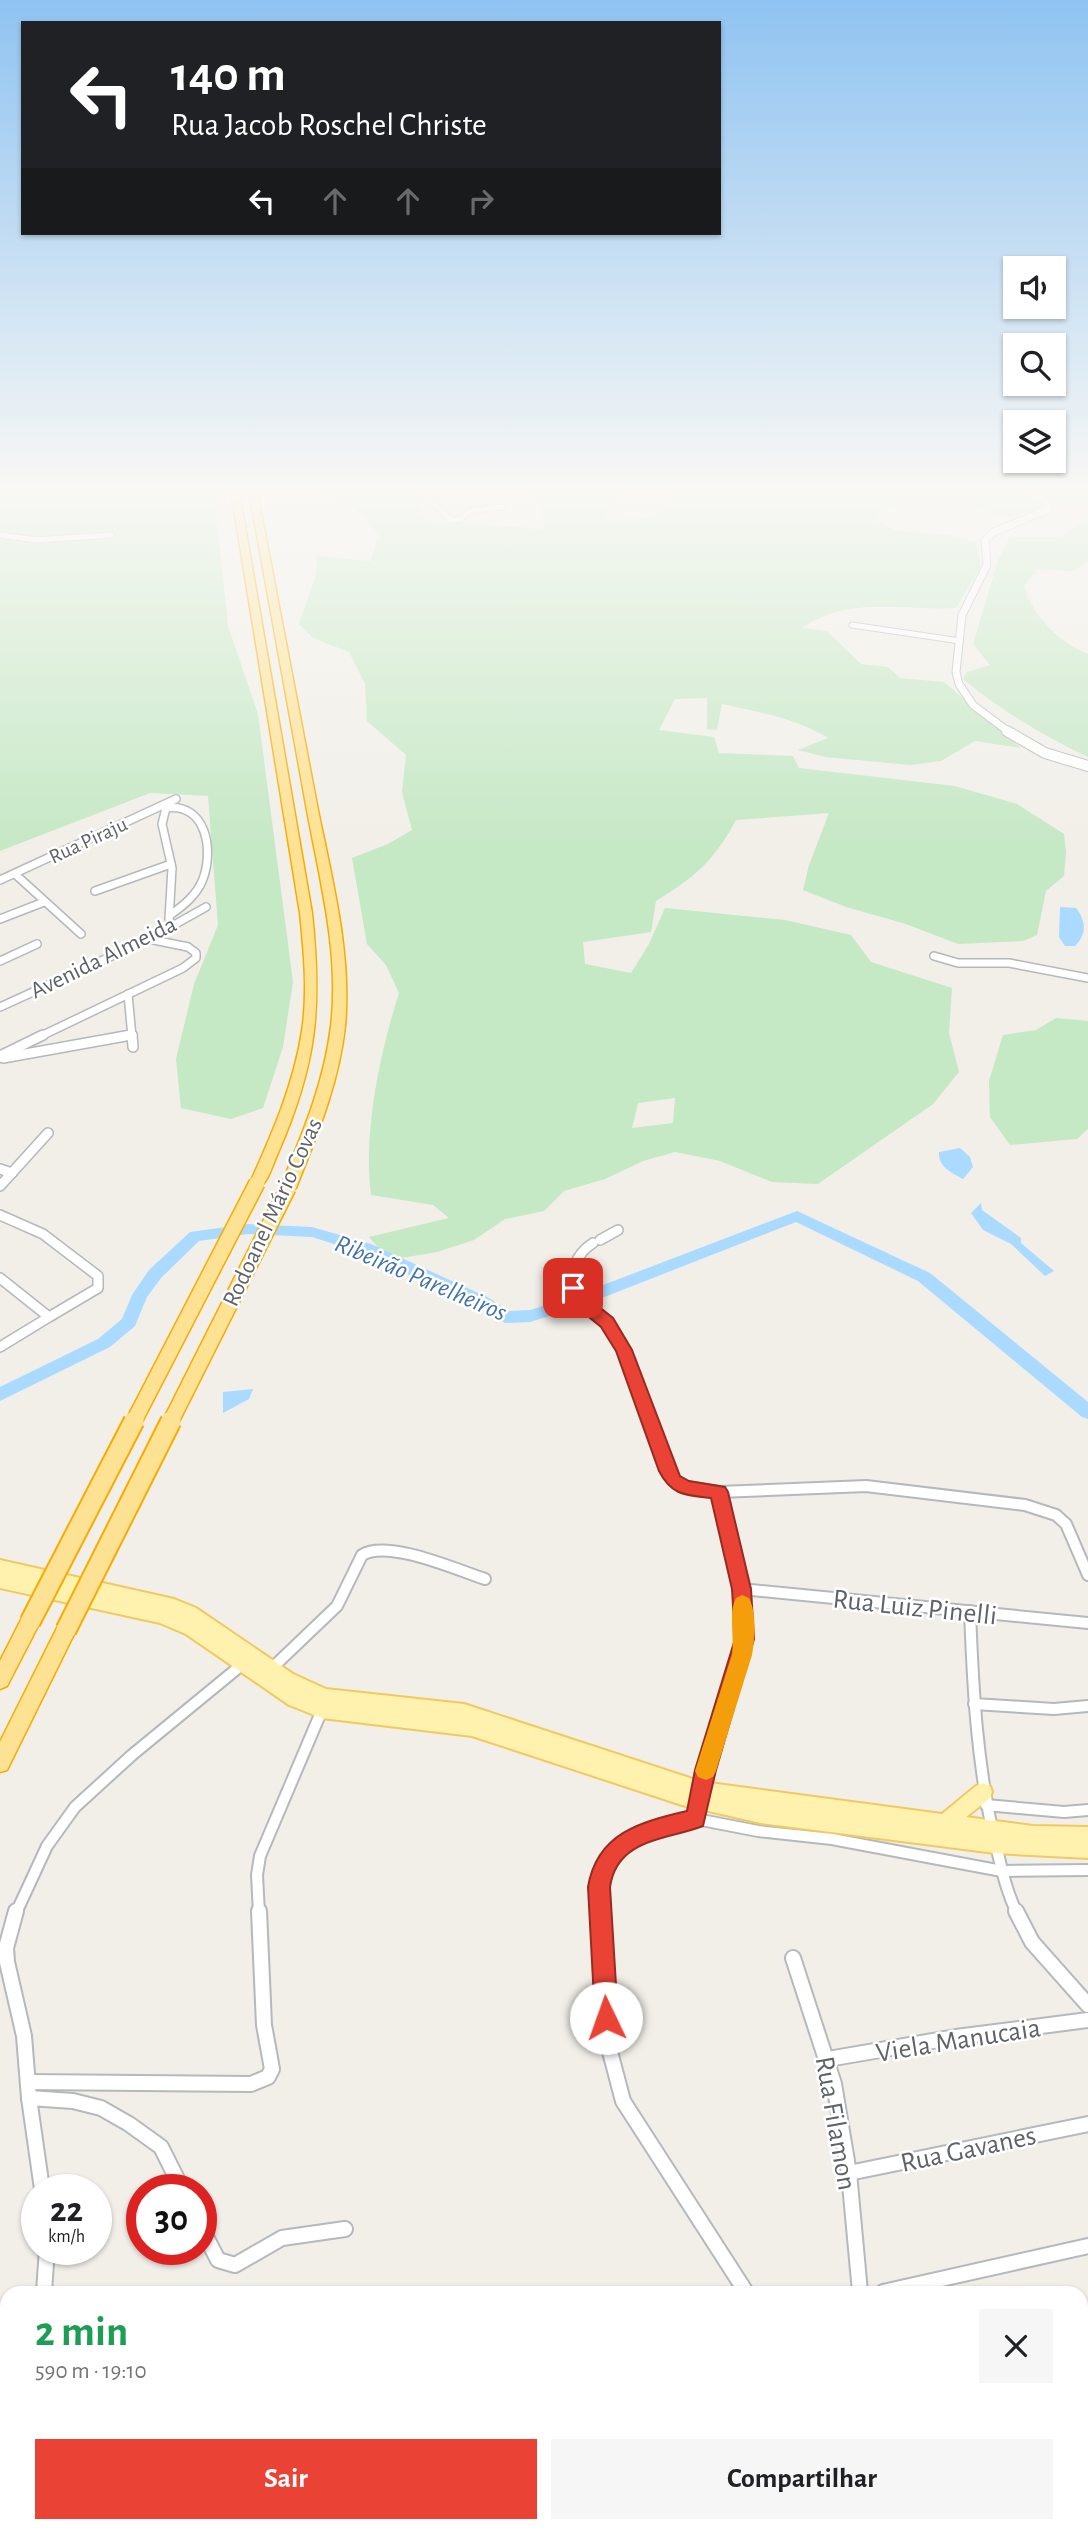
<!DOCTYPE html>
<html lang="pt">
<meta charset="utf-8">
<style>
:root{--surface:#fff;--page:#f6f6f6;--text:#202124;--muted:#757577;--accent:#ea4335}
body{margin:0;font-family:"Alegreya Sans",sans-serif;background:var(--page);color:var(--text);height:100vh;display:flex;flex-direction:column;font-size:26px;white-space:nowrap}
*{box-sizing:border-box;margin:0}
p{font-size:23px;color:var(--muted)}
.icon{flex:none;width:38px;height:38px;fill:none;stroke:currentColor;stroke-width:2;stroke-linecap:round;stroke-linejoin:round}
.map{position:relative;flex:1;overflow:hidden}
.sheet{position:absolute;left:0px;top:2286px;width:1088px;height:247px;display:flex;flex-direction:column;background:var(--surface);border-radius:21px 21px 0 0;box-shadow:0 2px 5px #0004}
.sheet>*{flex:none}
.guide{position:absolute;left:21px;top:21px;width:700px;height:214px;border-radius:0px;box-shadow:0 2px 5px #0004;background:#202124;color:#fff;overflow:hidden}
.tools{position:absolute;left:1003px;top:256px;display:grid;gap:14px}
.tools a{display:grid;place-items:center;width:63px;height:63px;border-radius:0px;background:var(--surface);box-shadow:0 2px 5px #0004;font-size:35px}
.speed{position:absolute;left:21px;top:2174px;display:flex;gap:14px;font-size:35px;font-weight:700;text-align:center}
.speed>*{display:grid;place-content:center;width:91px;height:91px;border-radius:50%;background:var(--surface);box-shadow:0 2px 5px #0004;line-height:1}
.speed small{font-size:18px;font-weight:400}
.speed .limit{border:10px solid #d22;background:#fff;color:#111}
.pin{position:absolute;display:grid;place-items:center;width:60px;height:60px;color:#fff;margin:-30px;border-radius:14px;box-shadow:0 4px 10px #0006}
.me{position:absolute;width:77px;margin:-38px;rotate:357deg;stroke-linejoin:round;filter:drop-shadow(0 0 5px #0008)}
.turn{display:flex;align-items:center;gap:24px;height:147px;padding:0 35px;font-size:32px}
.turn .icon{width:91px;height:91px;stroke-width:2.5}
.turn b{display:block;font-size:49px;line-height:60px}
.lanes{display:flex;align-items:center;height:66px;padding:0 35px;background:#0003;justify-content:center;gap:35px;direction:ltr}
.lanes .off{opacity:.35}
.round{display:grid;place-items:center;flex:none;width:74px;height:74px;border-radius:0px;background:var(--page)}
.overview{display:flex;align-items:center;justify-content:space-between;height:119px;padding:0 35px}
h1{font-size:42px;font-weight:600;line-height:52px;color:#1e9e55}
.cta{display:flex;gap:14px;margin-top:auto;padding:14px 35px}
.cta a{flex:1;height:80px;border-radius:0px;background:var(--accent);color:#fff;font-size:28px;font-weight:600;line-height:80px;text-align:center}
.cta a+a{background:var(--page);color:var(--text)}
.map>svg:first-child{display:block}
</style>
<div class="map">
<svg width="1088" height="2532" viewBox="0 0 1088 2532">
<rect width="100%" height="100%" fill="#f1efe8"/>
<!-- green -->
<g fill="#c5e8c5" fill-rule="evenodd">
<path d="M0 491H214L228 626 258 714 293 982 283 1047 263 1108 231 1119 181 1108 176 1059 194 984 218 925 208 796 150 793 0 851Z"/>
<path d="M323 491H408L426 520 544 529 542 512 532 491H619L607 509V520L646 518 671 507 675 495 697 491H1019L1040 505V508L1007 518 961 503 943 502 883 508 876 520 896 531 949 535 976 542 981 566 956 608C902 611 850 595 802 628L827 631 861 664 888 667 900 678 944 682 1021 748 975 741 941 761 910 765 825 757 798 750 828 738C796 718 759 712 722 704L717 730 707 729V698L675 699 659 730 714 737 719 753 793 756 799 768 955 786 1017 804 1064 834 1066 852 1064 876 1046 891 1037 935 1023 941 958 944 906 924 846 907 803 890 809 865 829 813 736 820C714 861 695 877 656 901L651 932 583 942 585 964 631 973 649 944 665 908 785 920 851 935 871 962 952 988 949 1033 959 1072 933 1104 818 1184 772 1182 720 1161 675 1152 643 1161 605 1179 564 1191 544 1211 505 1219 474 1240 437 1252 389 1260 369 1237 449 1218 433 1205 371 1195C363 1132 380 1053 399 993L386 965 367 944 352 858 388 844 412 830 402 792 406 755 367 721 365 684 349 652 313 638 299 624 315 578 317 556 370 561 379 536 362 514ZM675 1098 673 1123 632 1128 638 1103Z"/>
<path d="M1042 491H1088V504L1057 502Z"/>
<path d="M1085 519H1088V561L1073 571 1037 569 1024 586C1032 616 1060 643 1088 654V757C1043 736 1002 711 963 679L967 672 990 665 973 644 998 560 1010 537H1061Z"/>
<path d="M1056 1018 1088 1021V1129L1077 1139 1010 1145 990 1117 989 1081 1003 1035 1036 1030Z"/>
<path d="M1088 2493V2532H894L893 2525H1082V2494Z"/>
</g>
<!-- water -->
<g fill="#aadaff">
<path d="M1060 907 1076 908C1086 921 1087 934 1075 946H1065L1059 937Z"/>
<path d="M960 1148 970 1157 973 1167 963 1179C951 1172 938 1167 939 1152Z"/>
<path d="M981 1203 982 1210 1021 1238V1243L1054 1271 1045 1276 1011 1244 983 1230 971 1213Z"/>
<path d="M253 1389 249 1399 223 1413V1392Z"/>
</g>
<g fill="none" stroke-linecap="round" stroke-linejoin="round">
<!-- river -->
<g fill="#aadaff" fill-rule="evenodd">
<path d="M797 1211 930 1273 1088 1402V1419L1082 1417 918 1281 796 1222 589 1303 583 1305 575 1299 577 1295Z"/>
<path d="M248 1224 312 1227 371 1244 489 1298 508 1311 530 1310 569 1298 577 1304 575 1308 530 1322 505 1323 477 1306 359 1252 312 1237 248 1234 199 1241 161 1278 147 1297 135 1326 110 1347 0 1401V1387L98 1339 122 1319 132 1295 149 1270 190 1232Z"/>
</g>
<!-- street-far4 casing -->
<g stroke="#b5b8bc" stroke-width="7">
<g id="street-far4">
<path d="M420 491 451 520 461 519 469 511 502 507"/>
<path d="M0 535 36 540 111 535"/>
<path d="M852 625 960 641"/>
</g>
</g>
<!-- street-far3 casing -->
<g stroke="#b5b8bc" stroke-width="10">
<g id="street-far3">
<path d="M166 808C206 803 214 849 203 879 197 895 183 906 170 915"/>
<path d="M166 808 162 824 172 868 169 919"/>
<path d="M15 874 81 934"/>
<path d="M0 880 176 799"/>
<path d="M95 891 171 864"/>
<path d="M0 919 44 902"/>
<path d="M934 956 958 963H1009L1088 978"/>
<path d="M0 961 37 944"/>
<path d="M128 994 132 1037"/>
<path d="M0 1007 149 939 206 907"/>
<path d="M39 1037 183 968 196 958V953L188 947 149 939"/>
<path d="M121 1037 133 1035"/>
</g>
</g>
<!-- street-far2 casing -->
<g stroke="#b5b8bc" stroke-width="12">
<g id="street-far2">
<path d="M132 1035 133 1047"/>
<path d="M0 1056 43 1035"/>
<path d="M3 1058 131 1035"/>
<path d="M0 1169 12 1173"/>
<path d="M0 1186 48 1133"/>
<path d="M0 1215 43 1234 98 1276V1288L49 1317"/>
<path d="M600 1240 618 1230"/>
<path d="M593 1243C574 1255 571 1272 574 1293L607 1323 624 1350 651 1423"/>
<path d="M0 1278 49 1317 0 1347"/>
</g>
</g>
<!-- street-far1 casing -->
<g stroke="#b5b8bc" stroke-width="14">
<g id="street-far1">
<path d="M650 1421 668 1471 680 1486 719 1492 866 1486 1025 1505 1056 1515 1066 1524 1088 1575"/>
<path d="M741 1589 1088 1623"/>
<path d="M970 1611C973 1691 977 1768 996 1846 1002 1869 1006 1891 1017 1913"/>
<path d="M270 1670 337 1606 362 1555C388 1539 457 1570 485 1579"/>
<path d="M974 1704 1054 1709 1088 1706"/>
<path d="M986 1805 1064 1812 1088 1810"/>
<path d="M696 1819 706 1770 745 1639 741 1589 719 1492"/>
<path d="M16 1913 47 1846 75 1807 132 1755 244 1663"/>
<path d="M259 1913 257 1875 260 1856 322 1710"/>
<path d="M600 1913 599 1887 606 1862 629 1840 651 1830 696 1819 758 1831 832 1839 1002 1871 1088 1870"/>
</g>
</g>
<!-- street casing -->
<g stroke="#b5b8bc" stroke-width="18">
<g id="street">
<path d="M16 1911 6 1948 7 1962 24 2036 29 2098 42 2189"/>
<path d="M600 1911 608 2044 623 2101 746 2292"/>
<path d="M1016 1911 1032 1942 1088 2005"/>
<path d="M793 1958 834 2084 849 2173 860 2292"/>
<path d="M828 2059 956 2037 1088 2020"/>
<path d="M28 2082 251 2084 268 2077 272 2069 264 2025 259 1911"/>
<path d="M29 2098 73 2101 101 2108 129 2124 161 2147 182 2189"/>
<path d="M849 2173 1088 2124"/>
<path d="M201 2227 218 2260 235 2265 282 2238 345 2229"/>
<path d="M44 2292 47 2249"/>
<path d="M883 2292 1088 2246"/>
<path d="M0 2350 7 2347"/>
<path d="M1082 2397 1088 2396"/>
<path d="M0 2448 7 2424"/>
<path d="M195 2532 207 2525"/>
<path d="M423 2532 431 2525"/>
</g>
</g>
<!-- secondary-far1 casing -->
<g stroke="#b6babf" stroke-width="9">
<path id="secondary-far1" d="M1009 732 973 705 959 684 956 672 962 615 987 565 985 540 994 532 1049 509 1046 502 1029 491"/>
</g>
<!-- secondary casing -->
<g stroke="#b6babf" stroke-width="12">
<path id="secondary" d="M1007 731 1045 753 1088 766"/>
</g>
<!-- primary casing -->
<g stroke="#f2c960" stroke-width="4">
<path id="primary" d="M0 1560 174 1599 196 1608 293 1674 326 1689 464 1704 702 1782 942 1814 976 1786 983 1783 990 1786 992 1792 990 1798 966 1817 1033 1826 1088 1827V1858L995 1853 761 1823 682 1805 472 1736 322 1718 289 1705 186 1634 160 1623 0 1588V1574L17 1578 0 1574Z"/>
</g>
<!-- highway casing -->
<g stroke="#f9ab00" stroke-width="3">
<g id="highway">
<path d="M231 491H239L312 913C322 1009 317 1063 278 1153 273 1163 268 1185 257 1188L250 1183C272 1134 294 1084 302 1031 308 992 304 952 300 913Z"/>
<path d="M249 491H257C277 596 297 700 317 805 331 876 352 952 345 1026 339 1083 317 1135 296 1188L288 1193 280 1188C302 1135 324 1084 331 1026 340 953 319 877 306 805 287 701 268 596 249 491Z"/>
<path d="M30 1614 37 1616 40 1622 7 1686 0 1689V1661L23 1616Z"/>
<path d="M66 1622 73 1624 76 1630 7 1770 0 1772V1742L59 1624Z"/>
</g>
</g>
<!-- street-far4 -->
<use href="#street-far4" stroke="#fff" stroke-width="5"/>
<!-- street-far3 -->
<use href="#street-far3" stroke="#fff" stroke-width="7"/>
<!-- street-far2 -->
<use href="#street-far2" stroke="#fff" stroke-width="9"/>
<!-- street-far1 -->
<use href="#street-far1" stroke="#fff" stroke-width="10"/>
<!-- street -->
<use href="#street" stroke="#fff" stroke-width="14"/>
<!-- secondary-far1 -->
<use href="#secondary-far1" stroke="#fff" stroke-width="7"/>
<!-- secondary -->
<use href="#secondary" stroke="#fff" stroke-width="10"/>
<!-- primary -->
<use href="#primary" fill="#fff2af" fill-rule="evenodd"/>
<!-- highway -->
<use href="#highway" fill="#fde293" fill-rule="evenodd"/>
<!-- highway-bridge-far1 casing -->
<g stroke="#f9ab00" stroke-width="18" stroke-linecap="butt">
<g id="highway-bridge-far1">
<path d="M133 1423 257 1183"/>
<path d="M170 1423 288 1188"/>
</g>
</g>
<!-- highway-bridge casing -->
<g stroke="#f9ab00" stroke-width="23" stroke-linecap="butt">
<g id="highway-bridge">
<path d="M30 1622 134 1421"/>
<path d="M66 1630 171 1421"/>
</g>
</g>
<!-- highway-bridge-far1 -->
<use href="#highway-bridge-far1" stroke="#fde293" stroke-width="15"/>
<!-- highway-bridge -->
<use href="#highway-bridge" stroke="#fde293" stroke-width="19"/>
</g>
<!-- sky -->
<linearGradient id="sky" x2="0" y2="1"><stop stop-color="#8fc3f1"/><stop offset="0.58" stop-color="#f9f8f5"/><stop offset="1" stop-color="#f9f8f5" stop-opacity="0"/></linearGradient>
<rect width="1088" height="846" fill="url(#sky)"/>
<!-- route -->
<path fill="#ea4335" stroke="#982c22" stroke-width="2" d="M573 1283 578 1284 584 1295 613 1318 632 1350 680 1476 689 1481 725 1487 728 1492 751 1589 754 1639 716 1770 703 1826C667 1840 617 1838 610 1887L618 2018 614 2026 606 2029 598 2026 595 2018 588 1887C597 1833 640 1822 687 1811L695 1770 735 1639 732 1589 711 1498C686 1495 672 1496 659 1471L616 1351 601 1327 572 1303 565 1288Z"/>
<!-- slow -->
<path fill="#f59e0b" d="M742 1595 749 1598C757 1614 755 1638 752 1655L716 1771 713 1777 706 1780 698 1777 695 1771 732 1655C735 1638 728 1613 736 1598Z"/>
<g text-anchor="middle" stroke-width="5" stroke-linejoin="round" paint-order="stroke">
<!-- far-street labels -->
<g font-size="21" fill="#5f6368" stroke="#fff">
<text transform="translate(88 840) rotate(-25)" y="7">Rua Piraju</text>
</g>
<!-- street labels -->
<g font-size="24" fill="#5f6368" stroke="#fff">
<text transform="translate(103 957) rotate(-26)" y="8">Avenida Almeida</text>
<text transform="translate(272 1212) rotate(-65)" y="8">Rodoanel Mário Covas</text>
</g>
<!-- water labels -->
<g font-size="26" font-style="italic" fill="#4174aa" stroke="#fff">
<text transform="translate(421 1277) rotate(23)" y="9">Ribeirão Parelheiros</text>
</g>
<!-- near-street labels -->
<g font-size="28" fill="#5f6368" stroke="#fff">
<text transform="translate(915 1606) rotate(6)" y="10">Rua Luiz Pinelli</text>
<text transform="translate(958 2039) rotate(-9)" y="10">Viela Manucaia</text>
<text transform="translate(837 2123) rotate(80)" y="10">Rua Filamon</text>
<text transform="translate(968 2148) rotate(-12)" y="10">Rua Gavanes</text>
</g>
</g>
</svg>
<div class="tools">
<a><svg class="icon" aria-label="sound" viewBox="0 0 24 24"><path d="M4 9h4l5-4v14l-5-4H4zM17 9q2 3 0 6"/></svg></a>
<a><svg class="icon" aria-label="search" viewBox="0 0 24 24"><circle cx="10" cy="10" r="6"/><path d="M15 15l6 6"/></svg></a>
<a><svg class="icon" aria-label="layers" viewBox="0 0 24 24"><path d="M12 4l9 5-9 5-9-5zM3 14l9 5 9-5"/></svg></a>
</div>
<div class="speed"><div>22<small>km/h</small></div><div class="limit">30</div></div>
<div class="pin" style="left:573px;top:1288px;background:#d93025"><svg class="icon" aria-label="arrive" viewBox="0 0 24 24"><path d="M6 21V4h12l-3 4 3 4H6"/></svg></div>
<svg class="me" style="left:606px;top:2018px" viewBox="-20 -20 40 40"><circle r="19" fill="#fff"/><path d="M0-13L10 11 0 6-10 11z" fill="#ea4335"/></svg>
<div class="guide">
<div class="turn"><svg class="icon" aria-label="left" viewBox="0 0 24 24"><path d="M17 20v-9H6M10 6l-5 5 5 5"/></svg><div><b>140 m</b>Rua Jacob Roschel Christe</div></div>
<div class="lanes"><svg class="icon" aria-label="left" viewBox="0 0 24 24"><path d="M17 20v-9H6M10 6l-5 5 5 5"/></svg><svg class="icon off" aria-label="ahead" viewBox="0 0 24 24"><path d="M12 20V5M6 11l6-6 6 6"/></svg><svg class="icon off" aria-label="ahead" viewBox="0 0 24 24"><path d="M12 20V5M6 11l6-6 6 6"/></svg><svg class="icon off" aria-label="right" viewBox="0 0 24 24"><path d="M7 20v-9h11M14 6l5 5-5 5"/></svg></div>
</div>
<section class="sheet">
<div class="overview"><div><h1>2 min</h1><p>590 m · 19:10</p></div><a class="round"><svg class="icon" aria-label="close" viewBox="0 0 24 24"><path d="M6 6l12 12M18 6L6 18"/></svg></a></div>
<div class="cta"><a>Sair</a><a>Compartilhar</a></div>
</section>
</div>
